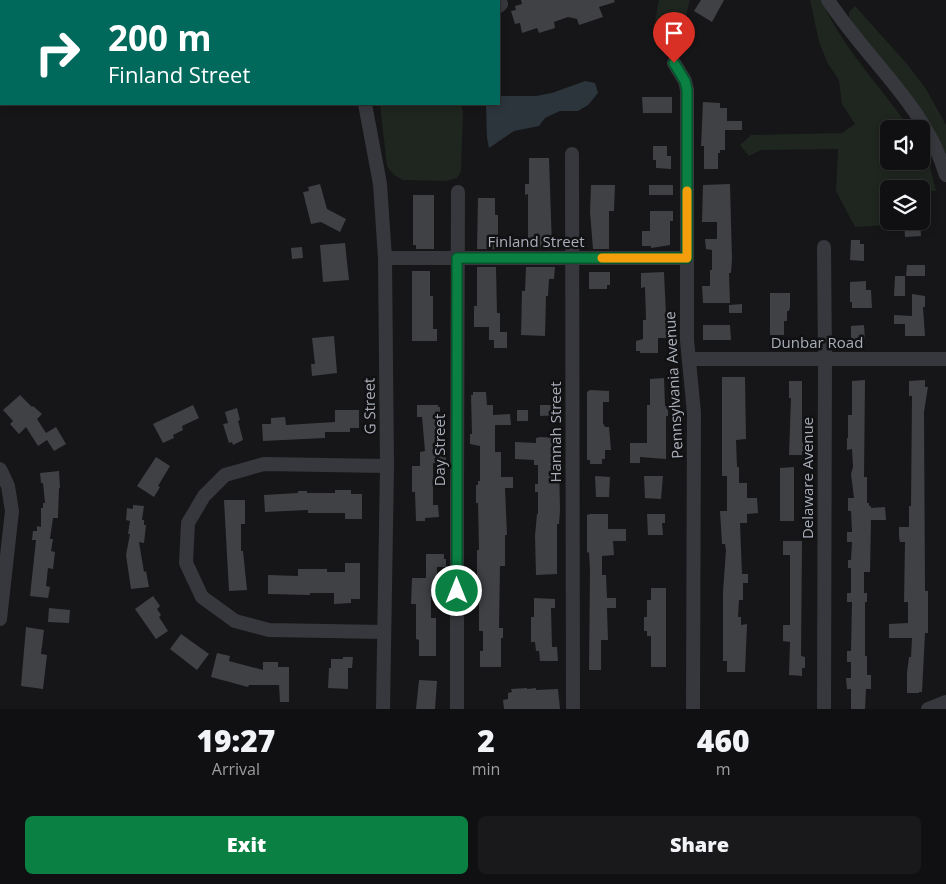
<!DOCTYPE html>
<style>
:root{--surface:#101012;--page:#19191b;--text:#f1f3f6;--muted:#9c9d9f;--line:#303032;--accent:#0b8043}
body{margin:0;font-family:"Open Sans",sans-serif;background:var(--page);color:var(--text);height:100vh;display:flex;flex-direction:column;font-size:19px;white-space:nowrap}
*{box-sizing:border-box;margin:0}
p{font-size:16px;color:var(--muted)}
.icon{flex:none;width:28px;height:28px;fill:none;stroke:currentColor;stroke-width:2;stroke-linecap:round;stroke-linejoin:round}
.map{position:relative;height:709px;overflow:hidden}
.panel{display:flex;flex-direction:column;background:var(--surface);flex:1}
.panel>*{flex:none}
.top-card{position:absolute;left:0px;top:0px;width:500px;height:105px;box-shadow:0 2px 8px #0003,0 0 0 1px var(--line);background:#00695c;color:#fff;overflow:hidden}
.tools{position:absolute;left:880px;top:120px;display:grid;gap:10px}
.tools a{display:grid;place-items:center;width:50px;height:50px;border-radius:8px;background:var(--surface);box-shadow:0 2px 8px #0003,0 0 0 1px var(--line);font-size:25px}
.pin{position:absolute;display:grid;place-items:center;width:42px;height:42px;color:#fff;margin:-51px -21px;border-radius:50% 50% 50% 0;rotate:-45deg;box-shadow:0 0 5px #0007}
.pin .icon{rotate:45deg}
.me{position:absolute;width:55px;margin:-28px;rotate:0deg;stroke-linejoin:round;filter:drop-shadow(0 0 4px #0008)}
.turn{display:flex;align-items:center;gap:18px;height:105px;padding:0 25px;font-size:22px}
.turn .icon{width:65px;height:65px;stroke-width:2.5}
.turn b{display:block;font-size:35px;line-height:42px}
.eta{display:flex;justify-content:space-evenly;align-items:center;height:85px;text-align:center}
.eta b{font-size:30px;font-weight:800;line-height:35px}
.button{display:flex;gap:10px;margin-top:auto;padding:10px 25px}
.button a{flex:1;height:58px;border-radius:8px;background:var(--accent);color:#fff;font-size:20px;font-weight:800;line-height:58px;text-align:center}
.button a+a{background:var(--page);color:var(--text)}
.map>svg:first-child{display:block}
</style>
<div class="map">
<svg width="946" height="709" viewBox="0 0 946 709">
<rect width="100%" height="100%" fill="#161618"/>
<!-- green -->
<g fill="#1e261f">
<path d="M335 0H411L335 1Z"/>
<path d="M659 0H690L683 27 668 36 654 27Z"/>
<path d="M810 0H821C826 9 830 19 836 28 857 63 886 94 910 129H889V161H921V150L930 167 936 191 921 190V189H889V221H891L889 225 855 227 836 191 838 149 761 150 749 156 740 145 751 135 842 133 855 124 842 104 839 80 828 64 819 42Z"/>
<path d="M855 6 907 64 926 89 946 125V152L943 151 849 18V12Z"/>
<path d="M380 104H461L463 112 461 171 457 178 446 181 403 180 394 175 387 166Z"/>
</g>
<!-- water -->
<path fill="#2c353c" d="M585 81 595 83 598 93 588 105 578 111H560L545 118 539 126 514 131 489 148 487 138 486 104H499V96H536L552 93Z"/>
<!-- building -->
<g fill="#404145">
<path d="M521 0H614L615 2 599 7 603 17 579 25 577 19 568 17 554 22 555 28 539 33 537 28 522 33 520 23 515 24 511 11 516 10 515 6 522 4Z"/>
<path d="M701 0H724L712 22 694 11Z"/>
<path d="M642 97H672V113H643Z"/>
<path d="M703 102 720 103V108H727V121H742V130H725V150H720V153H718V169H704V146H701Z"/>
<path d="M653 146H667V156H671V169L656 168V160H653Z"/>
<path d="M529 158H549L552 246 528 247V194L525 195V184H529Z"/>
<path d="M320 184 327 209 346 219 340 232 321 222 311 224 303 192 309 191 308 187Z"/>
<path d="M730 184 732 259 731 273H729L730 303H703L702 286H710V270H712V250L706 249 705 239H717V222H702L703 185Z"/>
<path d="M591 185H615L614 211H609V249H593L590 212Z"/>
<rect x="649" y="185" width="24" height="10"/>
<path d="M413 195H434V249H416V245H413Z"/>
<path d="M478 198H495V215H498V249H477Z"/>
<path d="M650 211H673V221H670V245L651 248V246H642V231H650Z"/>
<path d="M904 221H920L921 236 905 237Z"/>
<path d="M851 240H860V244H864V261L850 260Z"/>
<path d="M345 243 349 280 323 282 320 245Z"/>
<path d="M302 247 303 258 292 259 291 248Z"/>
<path d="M907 265H925V276H906Z"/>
<path d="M477 267H496L497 313H500V332H507V348H494V340H489V327H474V306H477Z"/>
<path d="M526 267H555L554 279H549L548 296H546L545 336 521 335 522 291H525Z"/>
<path d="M412 271H430V296H433V329H437V341H412Z"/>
<path d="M589 272H610V285H607V289H589Z"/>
<path d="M664 272 667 338H658V353H640V351H636V341L643 339V320H646L645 287 641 288V273Z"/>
<path d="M895 276H905V296H894Z"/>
<path d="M866 281V290H871L872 308H852V302H850V282Z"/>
<path d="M770 293H790V307L789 311H787V321H784V335H770Z"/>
<path d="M912 294 925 296V307H923L925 336H905V324H894V315L912 316Z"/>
<path d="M742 304V313H729V305Z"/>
<path d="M703 325H730L731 340H703Z"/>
<path d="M864 325 865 339H851V326Z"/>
<path d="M334 336 337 373 312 376 311 364H315L312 338Z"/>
<path d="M722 377H745L746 439 736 440 737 467H739V483H747V498H757L758 513 747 514V523H740L742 574H748V583H743V600H739L738 617H741V625L747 624 745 672H727V661H723V592L726 550 725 544H722L720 511H727V476H722Z"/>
<path d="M664 378 665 406H668V416H666V459L640 457V463H630V443H647V405H650V379Z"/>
<path d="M865 380 864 477H867V503H869V506H871V508L885 507 886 520H871L870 572H864V593H867V602H865V656H867V675H871V689H866L865 709H851V689H847L846 678H851V662H847V651H851L852 602H847V593H851V568H848V560H851L852 542H847V532H852L851 511H848V498H854L851 474 853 467 852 449 847 450V438H848V415H852V381Z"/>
<path d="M925 380V387H928L924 412 925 591H928V633H925L922 692H919V693H907V673L909 657H911L912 638H889V624L908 623V602H904L905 542H900L899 537V527H909V506H911L912 396H909V381Z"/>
<path d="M789 381H802V442H806V451H802V455H789L791 398H789Z"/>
<path d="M590 390 609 391V402H603V423L605 427H609L611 450H605V459H602V464H590V460H587V392Z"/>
<path d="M473 392H486L487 405H493V415L510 414 511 425H495V452H501V477H513V488H505L507 535H505V566H500L499 628H503V638H501V667H480V651H483V631H479V594H477V550H479L478 503H476V485H478V481H480V446L470 444V434H472L471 395H473Z"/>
<path d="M20 395 32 407 33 406 42 414 37 419 46 433 56 427 66 444 54 451 47 440 38 446 26 427 19 434 10 424 13 421 3 410Z"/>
<path d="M193 405 199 418 182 426 183 430 173 435 174 438 163 443 153 424Z"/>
<path d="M417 405H438V407H440V421H442V424H444L446 462 433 463V505H438L439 517 425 518V521H416L415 492H412V466H420V452L425 451 422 417H417Z"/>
<path d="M540 405H557V407H561L560 415 540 416Z"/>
<path d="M237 408 240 420 238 421 243 440 233 445 232 442 229 443 223 424 228 423 225 412Z"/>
<path d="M335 410H359V428H350V432H325V438L263 441 262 424H271V418L285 417 286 425 335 422Z"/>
<rect x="517" y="410" width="11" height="11"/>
<path d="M540 437 561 438 560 465H559L560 510 559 524H557V574L536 575 535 536 537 514H538V492H535V484H538V465H534V460L515 459V442L536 443V438Z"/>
<path d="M156 457 170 466 158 486 160 487 154 497 137 486Z"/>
<path d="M794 467V521H780V468Z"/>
<path d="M59 471 60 488H59L58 518H53L50 539H53L51 551 55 552 53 569 48 568 46 586 50 587 48 598 30 596 36 540H32L33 531H37V526L41 527V508H43V503H45L43 483H41L40 473Z"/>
<path d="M595 476 610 477 609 497H596Z"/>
<path d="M644 476H663L661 499 645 498Z"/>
<path d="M335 490H351V494H362V519H345V513H308V510L265 512 264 495 298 493V491H307V493H335Z"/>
<path d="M224 500H245V524H241V551H243L247 590 229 591Z"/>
<path d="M133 505 144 506 142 520H144V525H146L144 543 139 542 144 572 146 571 149 587 131 589 126 555 130 534H128L130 521 126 520 127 508 133 509Z"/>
<path d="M590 514H608V529H626V541H613L614 555 602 556V575H606L607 598H616V608H607L608 640H601V670H589L590 571 589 552 587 553V515Z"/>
<path d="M647 514H665V523H662L663 535H648Z"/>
<path d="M783 541H802L801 656 805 657V668H802V676L789 675 790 642 783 641V625H790V555H783Z"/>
<path d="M426 554H444V559H446V567H437V596H431V618H436V656H419V640L416 639V604H411L412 578H426Z"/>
<path d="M345 563H360V599H351V603L334 604V593H310V595L268 594V575L298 576V569H327V572H345Z"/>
<path d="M651 588H666V667H651V636H647V631H644V617H647V600H651Z"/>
<path d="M153 596 160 606 157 609 161 615 159 617 168 631 156 639 135 609Z"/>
<path d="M534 598 555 599V608H551L552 647H557L558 661H540L539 651H536L535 642H531V617H534Z"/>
<path d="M49 608 70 610 69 623 48 622Z"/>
<path d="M26 627 44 630 41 654 47 655 43 689 21 686Z"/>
<path d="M181 634 209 654 197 670 170 649Z"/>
<path d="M217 653 230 656 229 661 263 670V662H278V667H289V702H280L279 685H249L248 687 211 677Z"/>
<path d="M343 657H353L352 668H348V689L328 688 329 668H331V659H343Z"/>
<path d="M419 680 437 681 435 709H416Z"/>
<path d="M527 688V689L536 688V690L558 689 560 709H504L503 700 508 699V693L512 692 511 689Z"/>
</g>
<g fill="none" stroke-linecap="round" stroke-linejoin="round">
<!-- minor -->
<g stroke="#37383d" stroke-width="14">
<path d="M323 0 324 1"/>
<path d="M828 0C867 60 925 105 946 175"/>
<path d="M499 6 501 4 499 0"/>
<path d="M674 63 685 81 687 90V340L694 413 693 709"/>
<path d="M365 104 380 184 385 258 387 466 383 709"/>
<path d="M572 154 573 709"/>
<path d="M385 258H687"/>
<path d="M689 359H946"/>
<path d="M0 469 8 486 12 511 0 619"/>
<path d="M384 632 269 630 235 621 202 597 186 563 188 523 204 496 225 475 264 464 387 466"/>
<path d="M457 709V493L458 192"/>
<path d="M824 709 825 360 824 247"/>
<path d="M928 709 946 702"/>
</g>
</g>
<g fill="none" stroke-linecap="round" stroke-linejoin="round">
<!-- route casing -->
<g stroke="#07532c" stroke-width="12">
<path id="route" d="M457 591V258H687V90L685 81 674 63"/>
</g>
<!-- route -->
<use href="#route" stroke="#0b8043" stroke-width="9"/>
<!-- slow -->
<path stroke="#f59e0b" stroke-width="9" d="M602 258H687V191"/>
</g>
<g text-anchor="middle" stroke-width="5" stroke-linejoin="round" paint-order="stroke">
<!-- street labels -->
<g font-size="15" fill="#a8adb8" stroke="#111113">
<text x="536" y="247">Finland Street</text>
<text x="817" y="348">Dunbar Road</text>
<text transform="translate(674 385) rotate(-93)" y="5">Pennsylvania Avenue</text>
<text transform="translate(370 406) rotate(-91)" y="5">G Street</text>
<text transform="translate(556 432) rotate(-90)" y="5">Hannah Street</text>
<text transform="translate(440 450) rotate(-90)" y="5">Day Street</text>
<text transform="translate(808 478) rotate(-90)" y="5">Delaware Avenue</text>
</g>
</g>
</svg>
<div class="tools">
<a><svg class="icon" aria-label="sound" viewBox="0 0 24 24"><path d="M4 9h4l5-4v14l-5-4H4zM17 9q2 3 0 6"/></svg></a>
<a><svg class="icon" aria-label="layers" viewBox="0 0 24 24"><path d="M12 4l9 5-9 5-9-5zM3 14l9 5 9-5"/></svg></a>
</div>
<div class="pin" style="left:674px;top:63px;background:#d93025"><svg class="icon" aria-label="arrive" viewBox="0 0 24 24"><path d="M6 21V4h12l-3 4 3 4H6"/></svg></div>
<svg class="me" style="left:457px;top:591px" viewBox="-20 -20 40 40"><circle r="17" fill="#0b8043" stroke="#fff" stroke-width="3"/><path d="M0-11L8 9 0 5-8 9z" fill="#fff"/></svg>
<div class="top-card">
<div class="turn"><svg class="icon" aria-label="right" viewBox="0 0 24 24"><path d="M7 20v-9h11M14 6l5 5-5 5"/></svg><div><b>200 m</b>Finland Street</div></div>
</div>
</div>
<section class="panel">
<div class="eta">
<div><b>19:27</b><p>Arrival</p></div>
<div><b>2</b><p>min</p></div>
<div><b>460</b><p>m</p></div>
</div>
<div class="button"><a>Exit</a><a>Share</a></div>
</section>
